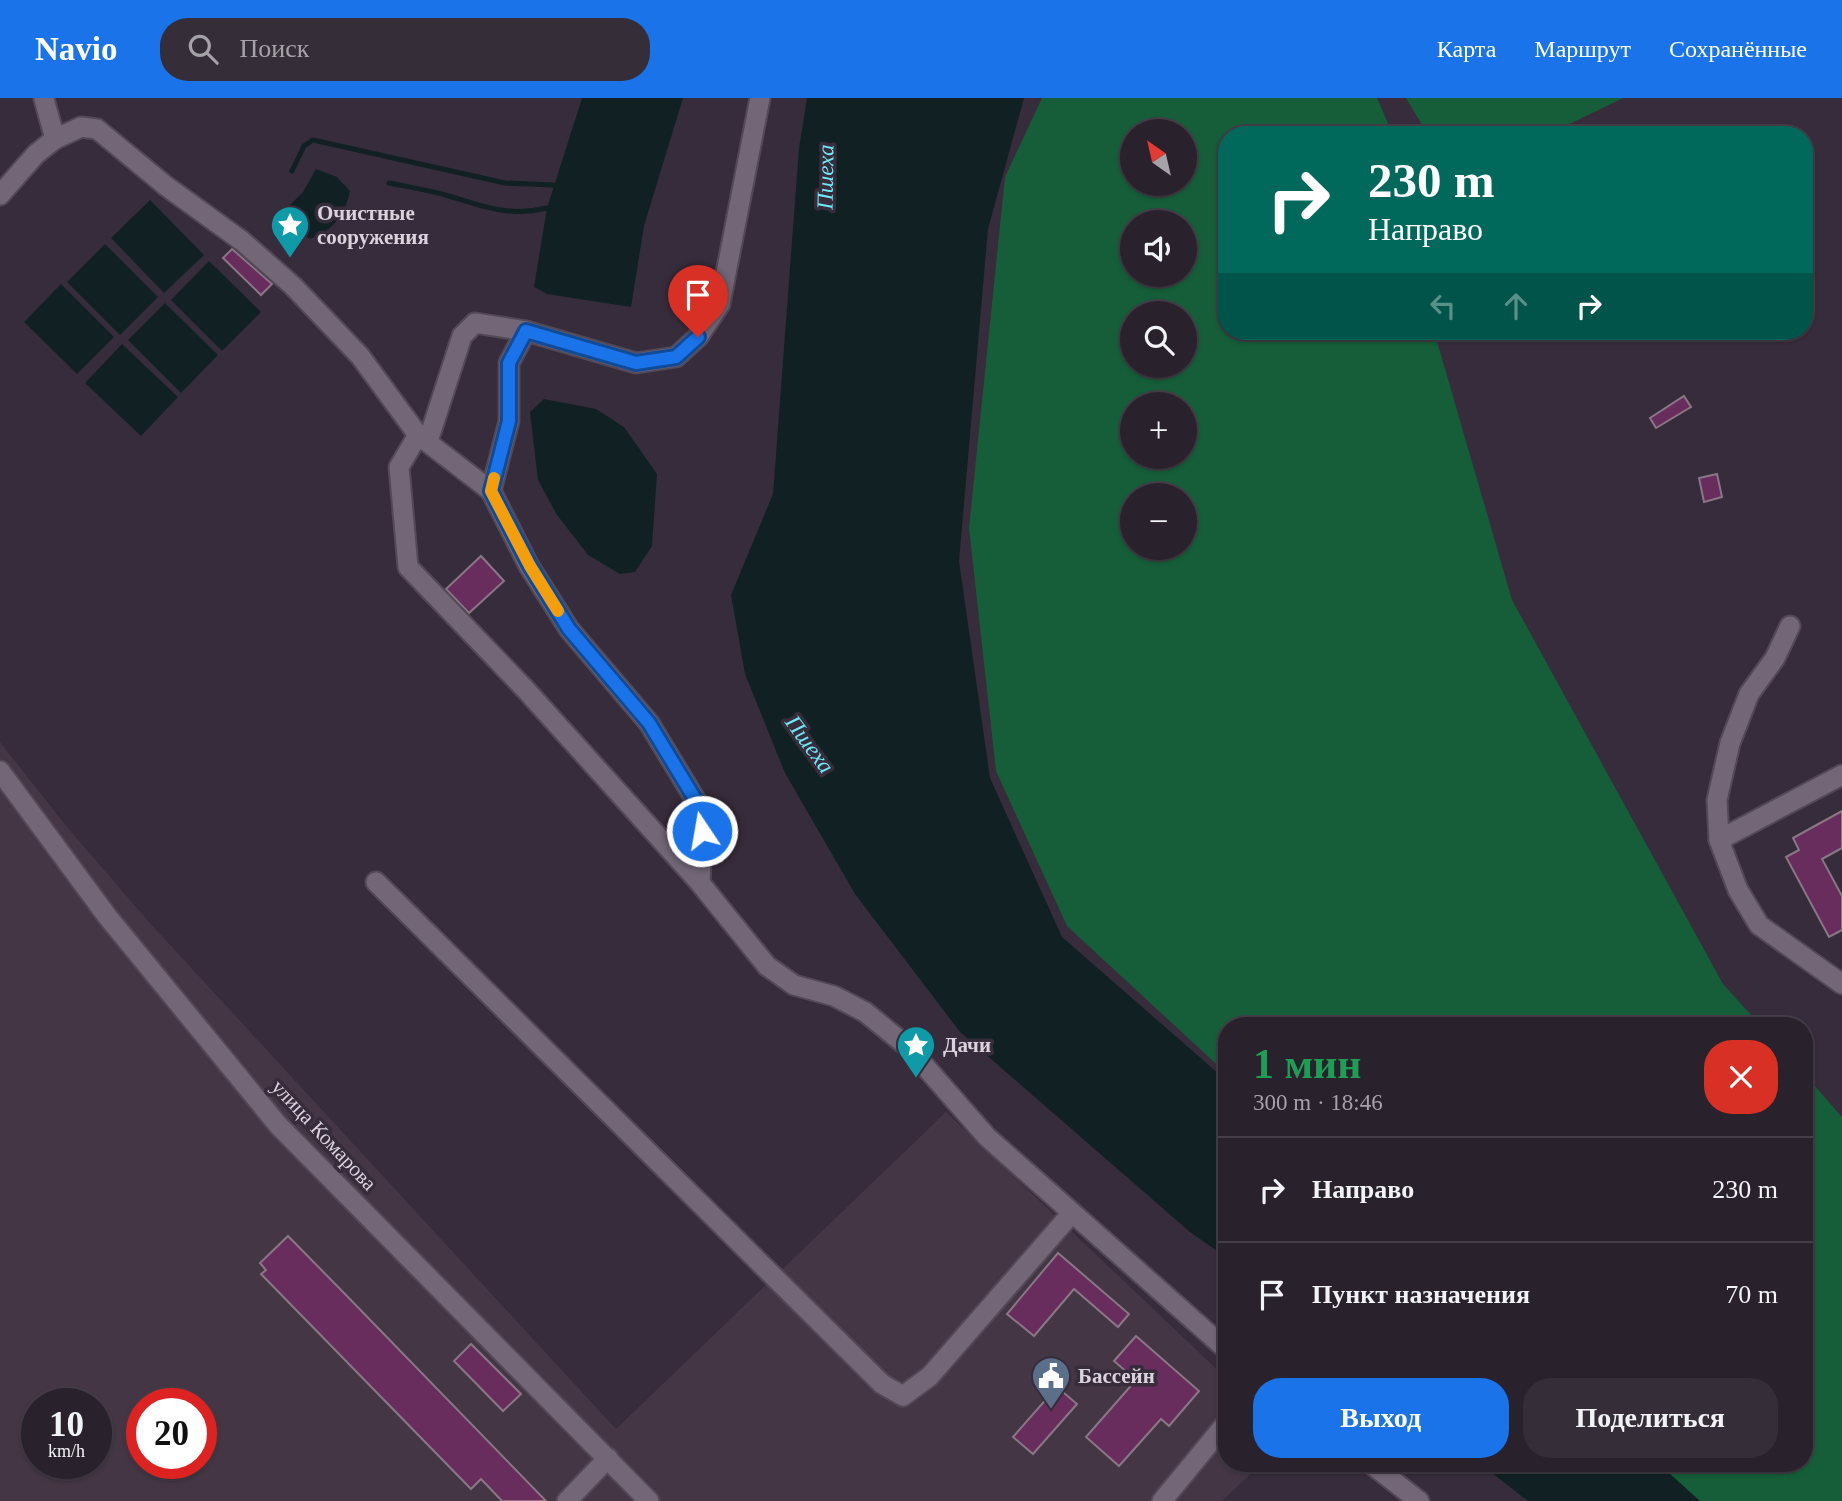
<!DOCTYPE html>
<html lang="ru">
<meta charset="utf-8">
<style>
:root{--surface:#29212c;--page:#352e38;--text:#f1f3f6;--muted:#a5a3a9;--line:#453e48;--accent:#1a73e8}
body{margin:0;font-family:Georgia,serif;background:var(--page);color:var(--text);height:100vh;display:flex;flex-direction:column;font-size:26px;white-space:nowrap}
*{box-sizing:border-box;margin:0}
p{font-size:23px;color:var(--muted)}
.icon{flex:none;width:38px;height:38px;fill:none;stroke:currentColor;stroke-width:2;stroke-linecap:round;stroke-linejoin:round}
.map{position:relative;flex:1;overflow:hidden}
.drawer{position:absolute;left:1218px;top:919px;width:595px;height:455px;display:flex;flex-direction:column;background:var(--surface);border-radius:28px;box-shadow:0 2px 5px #0004,0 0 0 2px var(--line)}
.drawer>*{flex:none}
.top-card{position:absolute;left:1218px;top:28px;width:595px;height:214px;border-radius:28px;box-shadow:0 2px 5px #0004,0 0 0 2px var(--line);background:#00695c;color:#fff;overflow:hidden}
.needle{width:46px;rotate:326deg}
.fabs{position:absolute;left:1120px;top:21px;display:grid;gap:14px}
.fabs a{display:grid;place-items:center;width:77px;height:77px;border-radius:50%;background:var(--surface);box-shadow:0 2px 5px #0004,0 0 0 2px var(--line);font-size:35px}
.speed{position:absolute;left:21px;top:1290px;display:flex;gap:14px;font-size:35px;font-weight:700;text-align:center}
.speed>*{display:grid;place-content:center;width:91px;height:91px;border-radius:50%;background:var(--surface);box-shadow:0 2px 5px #0004,0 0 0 2px var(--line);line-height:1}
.speed small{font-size:18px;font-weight:400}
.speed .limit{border:10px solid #d22;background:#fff;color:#111}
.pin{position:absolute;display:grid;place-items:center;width:60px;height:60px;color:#fff;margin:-72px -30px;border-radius:50% 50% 50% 0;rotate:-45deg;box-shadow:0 0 7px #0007}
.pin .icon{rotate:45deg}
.me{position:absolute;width:77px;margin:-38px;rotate:348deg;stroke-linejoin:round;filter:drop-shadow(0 0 5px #0008)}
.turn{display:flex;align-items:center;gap:24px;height:147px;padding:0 35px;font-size:32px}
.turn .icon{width:91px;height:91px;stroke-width:2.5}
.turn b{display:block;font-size:49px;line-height:60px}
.lanes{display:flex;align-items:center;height:66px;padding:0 35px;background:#0003;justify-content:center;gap:35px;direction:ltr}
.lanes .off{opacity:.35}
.round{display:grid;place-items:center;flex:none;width:74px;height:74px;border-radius:28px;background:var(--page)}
.head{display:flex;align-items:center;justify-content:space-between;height:119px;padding:0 35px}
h1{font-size:42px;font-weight:600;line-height:52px;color:#1e9e55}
.cta{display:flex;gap:14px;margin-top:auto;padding:14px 35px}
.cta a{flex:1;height:80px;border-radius:28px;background:var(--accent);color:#fff;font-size:28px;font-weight:600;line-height:80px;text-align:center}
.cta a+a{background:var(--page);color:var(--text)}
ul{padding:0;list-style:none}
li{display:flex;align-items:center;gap:21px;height:105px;padding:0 35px;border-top:2px solid var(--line)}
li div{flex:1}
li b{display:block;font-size:26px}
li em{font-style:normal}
header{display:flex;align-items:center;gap:42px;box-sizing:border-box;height:98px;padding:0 35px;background:var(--accent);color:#fff}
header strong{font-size:33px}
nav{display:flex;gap:38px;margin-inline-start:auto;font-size:24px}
.search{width:490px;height:63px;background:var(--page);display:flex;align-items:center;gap:18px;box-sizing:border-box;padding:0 24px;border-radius:28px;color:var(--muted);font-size:26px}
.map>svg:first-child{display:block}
</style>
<header>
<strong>Navio</strong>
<div class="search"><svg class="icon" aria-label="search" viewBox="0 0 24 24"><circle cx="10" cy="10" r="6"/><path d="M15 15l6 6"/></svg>Поиск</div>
<nav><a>Карта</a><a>Маршрут</a><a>Сохранённые</a></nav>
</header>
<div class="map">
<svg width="1842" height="1403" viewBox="0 0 1842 1403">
<rect width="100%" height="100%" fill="#372c3b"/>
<!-- industrial -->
<path fill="#443644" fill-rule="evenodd" d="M0 644 67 729 149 824 616 1331 946 1014 1227 1281V1365H1262L1222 1403H0ZM37 1306H96V1365H37ZM142 1306H201V1365H142Z"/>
<!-- green -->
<g fill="#155e39" fill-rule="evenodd">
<path d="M1042 0H1377L1393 37H1227V233H1434L1512 502 1723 886 1760 927 1227 928V976L1067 828 996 673 969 430 1005 79ZM1132 33H1185V86H1132ZM1132 124H1185V177H1132ZM1132 215H1185V268H1132ZM1132 306H1185V359H1132ZM1132 397H1185V450H1132Z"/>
<path d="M1406 0H1623L1547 37H1428Z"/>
<path d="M1804 976 1842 1019V1403H1685L1644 1365H1804Z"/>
</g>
<!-- water -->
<g fill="#112123">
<path d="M582 0H683L644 128 631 209 547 196 534 189 547 110Z"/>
<path d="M807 0H1024L988 131 959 463 990 680 1062 839 1227 983V1160L1190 1134 960 934 855 796 785 675 745 576 731 497 773 396 799 50Z"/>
<path d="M316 71 337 79 350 93C345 117 334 132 310 141L280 117 303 94Z"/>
<path d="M150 102 204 157 164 195 111 140Z"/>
<path d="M105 146 158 199 120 237 67 184Z"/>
<path d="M209 163 261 214 222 253 171 202Z"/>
<path d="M61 186 114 239 77 276 24 224Z"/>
<path d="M165 205 218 257 181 295 128 242Z"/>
<path d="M122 246 178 299 141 338 85 285Z"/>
<path d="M544 301 596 311 624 329 657 376 652 448 635 474 620 476 588 457 557 417 538 382 530 314Z"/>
<path d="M1479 1365H1658L1700 1403H1528Z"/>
</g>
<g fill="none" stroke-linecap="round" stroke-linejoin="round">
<!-- stream -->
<g stroke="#112123" stroke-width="5">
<path d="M292 73 304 48 313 42 505 85 553 87"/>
<path d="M389 85C409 89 429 92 449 98 485 109 508 119 547 110"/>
</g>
</g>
<!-- building -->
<g fill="#682c5d" stroke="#897785" stroke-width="2">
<path d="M232 151 272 186 261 197 223 160Z"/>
<path d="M1684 298 1691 309 1656 330 1650 320Z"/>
<path d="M1717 376 1722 399 1704 404 1699 380Z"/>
<path d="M481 458 504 483 469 515 446 491Z"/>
<path d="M1842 713V750L1822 761 1842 798V832L1829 839 1786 759 1799 752 1793 740Z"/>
<path d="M288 1138 344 1195 546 1403H502L481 1381 471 1391 261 1176 266 1172 260 1165Z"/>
<path d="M1058 1155 1129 1216 1118 1229 1074 1191 1034 1238 1007 1216Z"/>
<path d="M1136 1238 1199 1293 1169 1328 1161 1321 1119 1368 1086 1339 1136 1282 1114 1263Z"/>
<path d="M471 1246 521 1296 503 1313 454 1263Z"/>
<path d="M1057 1289 1077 1306 1033 1356 1013 1339Z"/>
</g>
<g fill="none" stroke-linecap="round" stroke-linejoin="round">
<!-- minor casing -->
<g stroke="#534956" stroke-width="23">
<g id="minor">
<path d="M44 1 55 41"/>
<path d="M0 97 36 56 55 41 81 29 97 31 166 88 242 143 293 188 360 258 418 337 491 393 529 468 569 531 649 625 698 706 702 733 700 785 767 868 794 887 834 898 865 914 908 949 987 1039 1227 1252"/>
<path d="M418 337 399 369 408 469 526 592 700 785"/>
<path d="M428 343 462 238 475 225 526 233 636 265 676 259 698 239 720 206 760 0"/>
<path d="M491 393 509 323V265L526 233"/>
<path d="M1790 528 1775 560 1749 596 1730 645 1717 702 1719 742 1738 792 1759 827 1842 886"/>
<path d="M0 673 107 818 278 1027 649 1403"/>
<path d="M1719 742 1842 677"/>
<path d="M376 784 882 1286 903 1298 930 1278 1071 1116"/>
<path d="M1370 1365 1419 1403"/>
<path d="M567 1403 608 1360"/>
<path d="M1162 1403 1227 1324"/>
</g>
</g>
<!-- minor -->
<use href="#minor" stroke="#736777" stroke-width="19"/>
</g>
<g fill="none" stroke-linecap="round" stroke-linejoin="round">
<!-- route casing -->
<g stroke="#114b97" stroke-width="18">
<path id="route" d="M698 239 676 259 636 265 526 233 509 265V323L491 393 530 468 569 531 649 625 698 706 702 733"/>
</g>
<!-- route -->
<use href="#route" stroke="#1a73e8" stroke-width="12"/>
<!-- slow -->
<path stroke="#f59e0b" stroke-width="12" d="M494 380 491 393 530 468 558 513"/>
</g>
<!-- icons -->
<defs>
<g id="sight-pin" transform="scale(2.0125)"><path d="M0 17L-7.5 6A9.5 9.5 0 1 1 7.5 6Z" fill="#0f9aa8" stroke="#372c3b"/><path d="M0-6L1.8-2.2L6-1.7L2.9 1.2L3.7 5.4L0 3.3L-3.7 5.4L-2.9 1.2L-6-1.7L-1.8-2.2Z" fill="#fff"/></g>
<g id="civic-pin" transform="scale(2.0125)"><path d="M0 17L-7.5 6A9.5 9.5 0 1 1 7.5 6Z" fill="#5c6f8a" stroke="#372c3b"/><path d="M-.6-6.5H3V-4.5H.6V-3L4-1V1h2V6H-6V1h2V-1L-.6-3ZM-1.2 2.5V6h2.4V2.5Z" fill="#fff"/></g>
</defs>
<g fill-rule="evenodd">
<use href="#sight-pin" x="290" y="127"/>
<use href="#sight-pin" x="916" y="947"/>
<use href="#civic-pin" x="1051" y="1278"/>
</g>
<g text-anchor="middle" stroke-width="7" stroke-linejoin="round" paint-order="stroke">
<!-- poi labels -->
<g font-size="21" font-weight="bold" fill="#dad3dd" stroke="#372c3b" text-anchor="start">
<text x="317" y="122">Очистные<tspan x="317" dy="24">сооружения</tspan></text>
<text x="943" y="954">Дачи</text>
<text x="1078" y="1285">Бассейн</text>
</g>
<!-- street labels -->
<g font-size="21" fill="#dad3dd" stroke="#372c3b">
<text transform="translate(324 1037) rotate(47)" y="7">улица Комарова</text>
</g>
<!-- water labels -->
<g font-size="23" font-style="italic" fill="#6ee9f7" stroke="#372c3b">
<text transform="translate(825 79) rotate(-89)" y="8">Пшеха</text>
<text transform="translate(810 646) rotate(54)" y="8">Пшеха</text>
</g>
</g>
</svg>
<div class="fabs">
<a><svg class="needle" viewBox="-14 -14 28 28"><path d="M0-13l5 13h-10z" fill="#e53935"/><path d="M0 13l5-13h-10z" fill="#a5a3a9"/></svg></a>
<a><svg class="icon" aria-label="sound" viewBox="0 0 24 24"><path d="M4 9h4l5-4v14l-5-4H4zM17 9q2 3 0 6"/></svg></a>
<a><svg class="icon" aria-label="search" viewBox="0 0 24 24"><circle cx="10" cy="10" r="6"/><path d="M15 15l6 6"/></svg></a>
<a>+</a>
<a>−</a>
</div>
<div class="speed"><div>10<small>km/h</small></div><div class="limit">20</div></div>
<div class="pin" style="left:698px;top:239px;background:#d93025"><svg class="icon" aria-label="arrive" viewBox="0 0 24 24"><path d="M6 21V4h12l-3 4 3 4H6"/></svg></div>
<svg class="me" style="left:702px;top:733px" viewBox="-20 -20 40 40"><circle r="17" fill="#1a73e8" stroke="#fff" stroke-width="3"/><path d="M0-11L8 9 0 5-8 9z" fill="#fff"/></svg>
<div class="top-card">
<div class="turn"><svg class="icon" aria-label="right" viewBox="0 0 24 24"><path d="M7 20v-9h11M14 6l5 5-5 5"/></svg><div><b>230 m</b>Направо</div></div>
<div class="lanes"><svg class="icon off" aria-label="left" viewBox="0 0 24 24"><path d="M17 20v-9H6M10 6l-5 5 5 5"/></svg><svg class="icon off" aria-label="ahead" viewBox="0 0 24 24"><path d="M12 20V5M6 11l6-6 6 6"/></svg><svg class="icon" aria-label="right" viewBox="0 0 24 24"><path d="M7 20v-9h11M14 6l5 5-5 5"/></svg></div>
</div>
<section class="drawer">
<div class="head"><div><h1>1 мин</h1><p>300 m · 18:46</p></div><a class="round" style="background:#d93025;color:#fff"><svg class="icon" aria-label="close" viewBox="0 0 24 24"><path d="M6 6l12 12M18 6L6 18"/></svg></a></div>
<ul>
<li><svg class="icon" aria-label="right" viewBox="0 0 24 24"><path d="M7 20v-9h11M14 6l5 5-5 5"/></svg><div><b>Направо</b></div><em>230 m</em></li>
<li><svg class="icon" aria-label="arrive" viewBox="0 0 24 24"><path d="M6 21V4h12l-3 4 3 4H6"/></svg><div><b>Пункт назначения</b></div><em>70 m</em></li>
</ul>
<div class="cta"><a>Выход</a><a>Поделиться</a></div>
</section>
</div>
